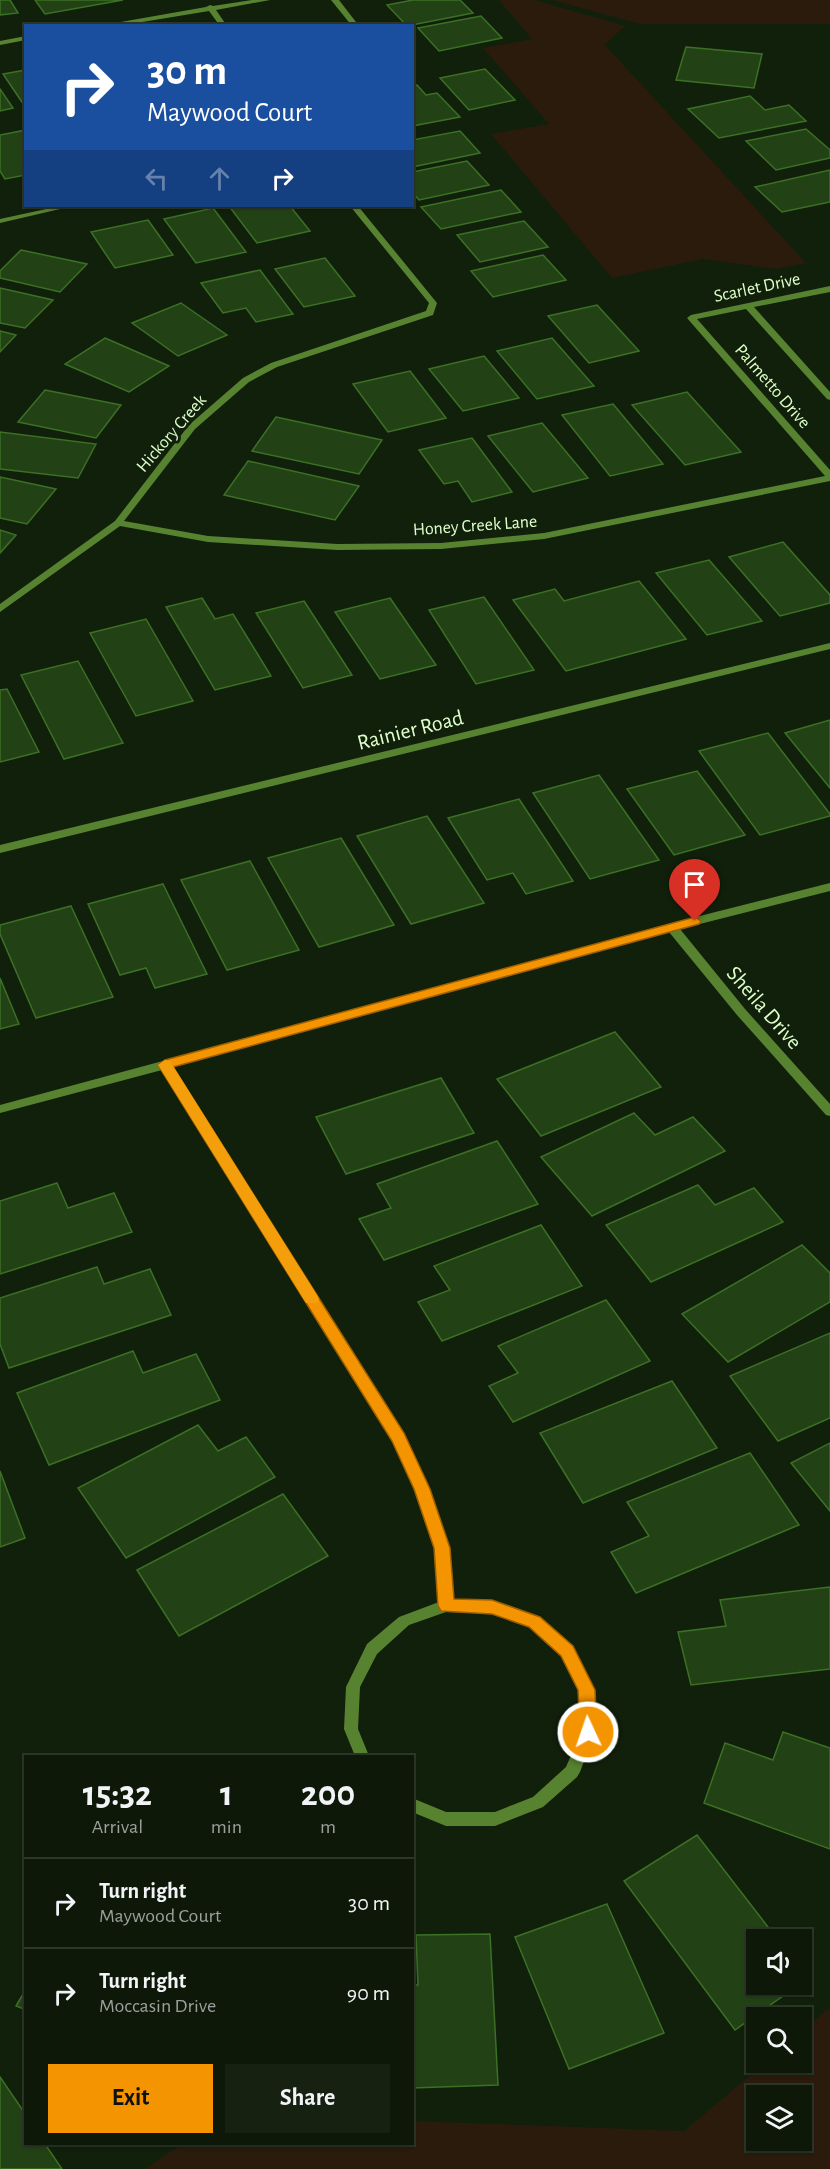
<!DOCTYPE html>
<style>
:root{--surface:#0d1808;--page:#162112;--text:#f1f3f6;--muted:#9aa09c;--line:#2d3729;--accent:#f49400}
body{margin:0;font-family:"Alegreya Sans",sans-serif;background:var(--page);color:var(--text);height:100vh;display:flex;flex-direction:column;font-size:22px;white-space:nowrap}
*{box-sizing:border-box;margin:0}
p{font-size:20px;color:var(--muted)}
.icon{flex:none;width:33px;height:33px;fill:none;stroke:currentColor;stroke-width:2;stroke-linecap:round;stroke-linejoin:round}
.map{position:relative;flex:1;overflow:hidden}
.side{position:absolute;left:24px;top:1755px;width:390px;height:390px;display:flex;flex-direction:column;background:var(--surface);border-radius:0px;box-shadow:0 2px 4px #0004,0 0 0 2px var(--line)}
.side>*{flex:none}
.hud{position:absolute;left:24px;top:24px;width:390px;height:183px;border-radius:0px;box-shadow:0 2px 4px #0004,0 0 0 2px var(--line);background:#1a4fa0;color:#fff;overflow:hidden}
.buttons{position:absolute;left:746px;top:1929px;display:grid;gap:12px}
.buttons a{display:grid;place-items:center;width:66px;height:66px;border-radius:0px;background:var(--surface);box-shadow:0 2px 4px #0004,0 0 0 2px var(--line);font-size:30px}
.pin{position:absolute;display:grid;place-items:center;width:51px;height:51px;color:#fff;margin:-62px -26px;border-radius:50% 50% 50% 0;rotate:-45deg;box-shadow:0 0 6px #0007}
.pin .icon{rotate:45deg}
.me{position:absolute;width:66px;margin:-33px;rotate:357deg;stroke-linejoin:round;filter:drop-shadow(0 0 4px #0008)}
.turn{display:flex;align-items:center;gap:21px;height:126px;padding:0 24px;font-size:27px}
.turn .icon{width:78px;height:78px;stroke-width:2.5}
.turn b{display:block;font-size:42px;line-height:51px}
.lanes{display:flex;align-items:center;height:57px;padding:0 24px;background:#0003;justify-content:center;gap:30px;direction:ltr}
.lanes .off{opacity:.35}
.eta{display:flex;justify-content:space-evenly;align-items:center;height:102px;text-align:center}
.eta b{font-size:36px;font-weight:700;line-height:42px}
.primary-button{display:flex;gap:12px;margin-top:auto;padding:12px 24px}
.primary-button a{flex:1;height:69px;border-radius:0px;background:var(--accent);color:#111;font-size:24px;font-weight:700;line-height:69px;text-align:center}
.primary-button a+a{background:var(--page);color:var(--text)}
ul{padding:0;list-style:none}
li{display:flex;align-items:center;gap:18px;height:90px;padding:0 24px;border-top:2px solid var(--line)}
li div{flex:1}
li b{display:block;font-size:22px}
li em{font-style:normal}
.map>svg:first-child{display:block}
</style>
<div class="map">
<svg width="830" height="2169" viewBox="0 0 830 2169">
<rect width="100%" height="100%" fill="#11200b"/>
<!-- green -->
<g fill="#2a1b0d" fill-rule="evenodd">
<path d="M499 0H534L625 26 605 45 806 263 775 269 703 259 612 278 491 134 549 124 483 48 532 39Z"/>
<path d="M552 0H830V24H640Z"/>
<path d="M830 2007V2169H145L182 2144H412L413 2121 684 2131 765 2063 801 2062V2032ZM756 2096H801V2140H756Z"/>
</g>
<!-- building -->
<g fill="#224215" stroke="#3b7025" stroke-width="1.5">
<path d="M0 0H10L18 13 0 15Z"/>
<path d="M35 0H123L45 14Z"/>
<path d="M413 0H460L473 13 407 26 387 5Z"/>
<path d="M481 16 502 38 439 51 418 28Z"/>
<path d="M686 47 762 54 754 88 676 80Z"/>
<path d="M485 69 515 100 469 110 440 78Z"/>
<path d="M26 70V108L3 74Z"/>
<path d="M417 85 426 95 437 93 460 117 412 126V86Z"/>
<path d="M0 89 13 108 0 111Z"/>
<path d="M750 96 765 110 789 105 806 121 719 138 688 109Z"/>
<path d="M806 129 830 150V158L776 170 746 141Z"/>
<path d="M26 130V175L5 179 0 171V135Z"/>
<path d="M460 131 480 153 412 167V140Z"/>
<path d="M467 161 489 185 419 200 412 192V172Z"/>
<path d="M830 170V202L782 212 755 187Z"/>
<path d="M501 190 521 212 441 229 421 207Z"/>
<path d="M229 206H290L310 231 257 243Z"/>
<path d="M213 208 246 252 196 263 164 219Z"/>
<path d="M148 220 173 255 115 268 91 232Z"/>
<path d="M524 221 548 247 480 262 457 235Z"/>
<path d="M21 250 87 264 60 292 0 278V271Z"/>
<path d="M543 255 566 280 493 297 471 271Z"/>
<path d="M325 258 355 296 304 307 275 269Z"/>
<path d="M260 270 293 314 256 322 246 308 223 313 201 283Z"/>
<path d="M0 288 53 300 25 328 0 323Z"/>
<path d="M181 303 227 335 178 356 132 323Z"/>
<path d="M597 305 639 351 589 363 548 316Z"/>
<path d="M0 331 16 335 0 352Z"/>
<path d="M105 338 169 366 129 392 65 364Z"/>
<path d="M552 338 594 386 537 399 497 351Z"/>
<path d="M484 356 519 398 463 411 429 369Z"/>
<path d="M410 371 446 418 388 432 353 384Z"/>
<path d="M45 390 121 405 96 438 18 422Z"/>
<path d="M687 392 741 452 685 465 632 405Z"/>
<path d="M613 404 663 464 610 476 562 415Z"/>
<path d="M276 417 382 440 359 474 252 451Z"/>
<path d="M542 423 588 478 533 492 488 436Z"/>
<path d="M0 432 96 444 78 478 0 469Z"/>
<path d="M472 438 512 492 472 502 458 481 444 484 419 450Z"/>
<path d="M248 461 359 486 335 520 224 495Z"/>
<path d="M0 477 56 489 27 524 0 518Z"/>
<path d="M0 530 16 535 0 553Z"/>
<path d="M783 542 830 595V603L780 616 729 557Z"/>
<path d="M709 560 762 621 707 635 656 573Z"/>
<path d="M639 581 686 639 566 671 513 600 555 589 564 601Z"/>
<path d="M484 597 534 670 476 684 429 610Z"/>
<path d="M202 598 215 619 233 614 271 676 215 690 166 607Z"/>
<path d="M390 598 436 665 380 679 335 612Z"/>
<path d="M304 601 352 675 303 688 256 613Z"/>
<path d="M146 619 193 701 136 716 90 633Z"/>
<path d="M78 661 123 743 64 759 21 675Z"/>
<path d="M7 689 39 752 0 762V690Z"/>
<path d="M830 720V788L785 733Z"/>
<path d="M768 733 830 814V816L760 835 699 751Z"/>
<path d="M697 771 745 835 674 855 627 789Z"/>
<path d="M599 775 659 860 590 879 533 793Z"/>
<path d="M519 799 573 881 526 894 513 873 487 880 448 818Z"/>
<path d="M427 816 484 903 411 924 357 836Z"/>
<path d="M341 838 394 925 319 947 268 858Z"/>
<path d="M250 861 299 950 227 970 181 880Z"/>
<path d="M163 884 207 974 155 988 146 968 120 975 88 904Z"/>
<path d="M71 906 113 997 36 1018 0 934V925Z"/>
<path d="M0 978 19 1024 0 1029Z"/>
<path d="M615 1032 661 1087 541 1136 497 1079Z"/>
<path d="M441 1078 474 1133 346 1174 316 1117Z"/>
<path d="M634 1113 655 1135 693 1117 725 1151 592 1216 541 1157Z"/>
<path d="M497 1141 538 1204 384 1260 359 1219 391 1208 377 1184Z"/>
<path d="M57 1183 68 1208 114 1193 132 1232 0 1274V1201Z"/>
<path d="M698 1185 715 1205 754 1188 783 1222 651 1282 606 1225Z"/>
<path d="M541 1225 582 1286 442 1341 418 1302 450 1290 434 1266Z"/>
<path d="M802 1245 830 1273V1302L728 1362 682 1314Z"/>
<path d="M97 1267 104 1284 150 1269 171 1315 9 1368 0 1344V1298Z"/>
<path d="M606 1300 650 1361 513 1422 489 1386 518 1373 498 1346Z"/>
<path d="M830 1333V1418L778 1441 730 1376Z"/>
<path d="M133 1351 143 1373 196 1354 220 1400 49 1465 17 1393Z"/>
<path d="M672 1381 717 1448 583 1503 540 1433Z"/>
<path d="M198 1425 218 1451 246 1437 275 1477 126 1558 78 1488Z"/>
<path d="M830 1443V1511L791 1463Z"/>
<path d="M750 1453 799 1525 636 1593 611 1552 649 1536 627 1502Z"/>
<path d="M0 1471 25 1538 0 1547Z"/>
<path d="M283 1494 328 1556 179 1636 137 1570Z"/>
<path d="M830 1587V1669L691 1685 678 1632 726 1626 720 1600Z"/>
<path d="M783 1732 830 1748V1849L704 1803 725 1743 773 1760Z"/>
<path d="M697 1835 778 1940H756V1984H800L735 2030 624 1881Z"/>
<path d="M607 1904 664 2033 569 2069 515 1937Z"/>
<path d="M490 1934 498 2085 412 2088V1985H418L416 1935Z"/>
<path d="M26 1989V2010L16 2006Z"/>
<path d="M0 2077 26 2115V2144H45L62 2169H0Z"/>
</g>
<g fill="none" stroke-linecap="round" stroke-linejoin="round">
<!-- minor -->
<g fill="#578331" fill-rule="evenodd">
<path d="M252 0H270L216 10 227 26H220L209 11 118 26H98L206 7 210 5 213 6Z"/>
<path d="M331 0H339L359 26H352Z"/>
<path d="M26 36V40L0 45V41Z"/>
<path d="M60 206H73L0 223V219Z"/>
<path d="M350 206H358L437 303 433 315 277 367 249 382 195 429 124 521 208 536 337 544 441 543 544 533 825 476 687 318 691 315 830 286V292L754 307 830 392V400L827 399 746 309 697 319 830 470V481L544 539 441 549 337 550 208 542 120 526 0 612V604L115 521 189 425 243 378 271 363 426 311 429 303Z"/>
<path d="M830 883V891L680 929 745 1009 830 1104V1116L826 1115 737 1015 669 932 172 1067 403 1433 429 1489 449 1548 453 1600 492 1601 539 1618 572 1646 593 1690 595 1732 580 1772 577 1777 543 1807 495 1826H446L412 1812V1798L446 1812H495L533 1797 566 1767 581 1732 579 1690 562 1656 529 1626 492 1613 446 1612 409 1625 377 1654 360 1687 358 1729 369 1756H355L344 1729 346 1687 367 1644 399 1617 439 1602 435 1548 415 1489 393 1440 162 1070 0 1113V1105L672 923Z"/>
</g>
<!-- tertiary -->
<path fill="#578331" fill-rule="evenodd" d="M830 643V649L0 853V845Z"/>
</g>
<!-- route -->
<path fill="#f49400" stroke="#9f6000" stroke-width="1.5" d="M695 917 701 921 699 924 173 1067 404 1433 430 1489 450 1548 454 1599 492 1600 540 1617 573 1646 595 1690 597 1732 594 1737 588 1740 582 1737 580 1732 578 1690 561 1656 529 1627 492 1614 441 1611 438 1606 434 1548 414 1489 392 1441 158 1065 165 1060Z"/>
<!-- slow -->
<path fill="#f59e0b" d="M165 1060 170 1061 317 1295 319 1299 317 1303H306L160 1068 158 1065Z"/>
<g text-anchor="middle" stroke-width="6" stroke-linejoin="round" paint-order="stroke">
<!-- far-street labels -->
<g font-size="18" fill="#deffc9" stroke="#11200b">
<text transform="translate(757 287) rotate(-12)" y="6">Scarlet Drive</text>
<text transform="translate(773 386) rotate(49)" y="6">Palmetto Drive</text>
<text transform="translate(171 433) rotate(-49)" y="6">Hickory Creek</text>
<text transform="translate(475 525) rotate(-4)" y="6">Honey Creek Lane</text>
</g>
<!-- street labels -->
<g font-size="22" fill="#deffc9" stroke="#11200b">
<text transform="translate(410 729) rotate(-14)" y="8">Rainier Road</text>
<text transform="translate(765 1007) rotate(49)" y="8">Sheila Drive</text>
</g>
</g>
</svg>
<div class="buttons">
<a><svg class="icon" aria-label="sound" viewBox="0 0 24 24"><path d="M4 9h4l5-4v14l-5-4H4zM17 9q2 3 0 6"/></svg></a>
<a><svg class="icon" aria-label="search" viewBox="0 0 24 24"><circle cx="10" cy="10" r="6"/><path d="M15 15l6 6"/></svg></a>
<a><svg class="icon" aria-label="layers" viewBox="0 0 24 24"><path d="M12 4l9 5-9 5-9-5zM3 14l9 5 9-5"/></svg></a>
</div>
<div class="pin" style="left:695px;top:921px;background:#d93025"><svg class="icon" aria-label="arrive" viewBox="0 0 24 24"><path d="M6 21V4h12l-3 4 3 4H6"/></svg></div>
<svg class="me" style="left:588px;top:1732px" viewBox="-20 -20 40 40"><circle r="17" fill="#f49400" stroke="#fff" stroke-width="3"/><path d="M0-11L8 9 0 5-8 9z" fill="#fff"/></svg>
<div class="hud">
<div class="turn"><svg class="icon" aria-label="right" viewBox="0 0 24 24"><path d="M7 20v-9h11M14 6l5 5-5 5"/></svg><div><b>30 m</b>Maywood Court</div></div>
<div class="lanes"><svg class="icon off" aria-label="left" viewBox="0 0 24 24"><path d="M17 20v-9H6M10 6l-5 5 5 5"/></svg><svg class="icon off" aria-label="ahead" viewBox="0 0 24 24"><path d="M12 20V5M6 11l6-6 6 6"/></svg><svg class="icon" aria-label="right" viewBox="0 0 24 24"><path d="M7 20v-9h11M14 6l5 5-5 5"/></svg></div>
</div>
<section class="side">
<div class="eta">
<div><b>15:32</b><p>Arrival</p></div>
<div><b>1</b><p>min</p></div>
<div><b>200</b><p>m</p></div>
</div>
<ul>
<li><svg class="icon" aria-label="right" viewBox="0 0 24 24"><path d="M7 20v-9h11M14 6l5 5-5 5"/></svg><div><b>Turn right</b><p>Maywood Court</p></div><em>30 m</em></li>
<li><svg class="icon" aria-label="right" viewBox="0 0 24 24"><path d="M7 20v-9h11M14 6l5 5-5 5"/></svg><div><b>Turn right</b><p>Moccasin Drive</p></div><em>90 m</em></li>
</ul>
<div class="primary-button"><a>Exit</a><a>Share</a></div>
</section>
</div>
